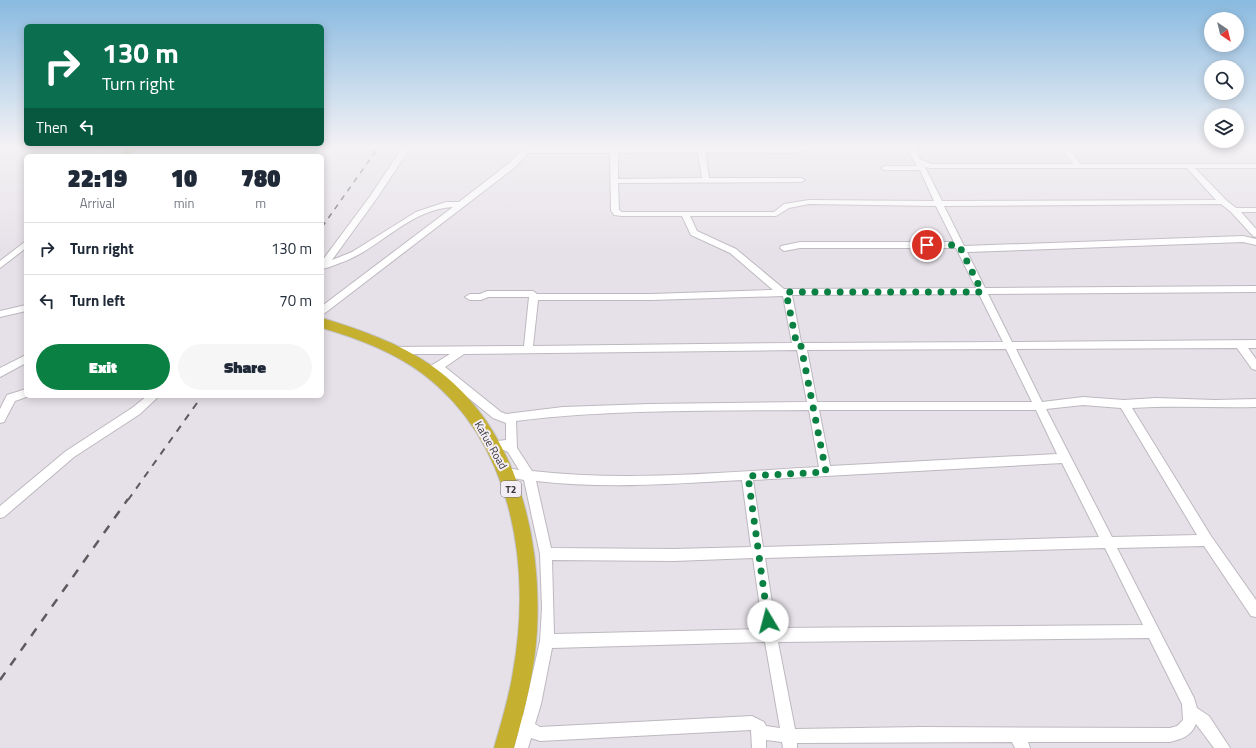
<!DOCTYPE html>
<style>
:root{--surface:#fff;--page:#f6f6f7;--text:#1f2937;--muted:#747a83;--line:#e0e1e3;--accent:#0b8043}
body{margin:0;font-family:"Titillium Web",sans-serif;background:var(--page);color:var(--text);height:100vh;display:flex;flex-direction:column;font-size:15px;white-space:nowrap}
*{box-sizing:border-box;margin:0}
p{font-size:13px;color:var(--muted)}
.icon{flex:none;width:22px;height:22px;fill:none;stroke:currentColor;stroke-width:2;stroke-linecap:round;stroke-linejoin:round}
.map{position:relative;flex:1;overflow:hidden}
.panel{position:absolute;left:24px;top:154px;width:300px;height:244px;display:flex;flex-direction:column;background:var(--surface);border-radius:6px;box-shadow:0 2px 10px #0003}
.panel>*{flex:none}
.top-card{position:absolute;left:24px;top:24px;width:300px;height:122px;border-radius:6px;box-shadow:0 2px 10px #0003;background:#0b6e4f;color:#fff;overflow:hidden}
.needle{width:26px;rotate:145deg}
.controls{position:absolute;left:1204px;top:12px;display:grid;gap:8px}
.controls a{display:grid;place-items:center;width:40px;height:40px;border-radius:50%;background:var(--surface);box-shadow:0 2px 10px #0003;font-size:20px}
.pin{position:absolute;display:grid;place-items:center;width:34px;height:34px;color:#fff;margin:-17px;border:2px solid #fff;border-radius:50%;box-shadow:0 1px 4px #0007}
.me{position:absolute;width:44px;margin:-22px;rotate:352deg;stroke-linejoin:round;filter:drop-shadow(0 0 3px #0008)}
.turn{display:flex;align-items:center;gap:14px;height:84px;padding:0 12px;font-size:18px}
.turn .icon{width:52px;height:52px;stroke-width:2.5}
.turn b{display:block;font-size:28px;line-height:34px}
.then{display:flex;align-items:center;height:38px;padding:0 12px;background:#0003;gap:8px;font-size:15px}
.eta{display:flex;justify-content:space-evenly;align-items:center;height:68px;text-align:center}
.eta b{font-size:24px;font-weight:800;line-height:28px}
.action{display:flex;gap:8px;margin-top:auto;padding:8px 12px}
.action a{flex:1;height:46px;border-radius:24px;background:var(--accent);color:#fff;font-size:16px;font-weight:800;line-height:46px;text-align:center}
.action a+a{background:var(--page);color:var(--text)}
ul{padding:0;list-style:none}
li{display:flex;align-items:center;gap:12px;height:52px;padding:0 12px;border-top:1px solid var(--line)}
li div{flex:1}
li b{display:block;font-size:15px}
li em{font-style:normal}
.map>svg:first-child{display:block}
</style>
<div class="map">
<svg width="1256" height="748" viewBox="0 0 1256 748">
<rect width="100%" height="100%" fill="#e6e1e8"/>
<g fill="none" stroke-linecap="round" stroke-linejoin="round">
<!-- minor casing -->
<g stroke="#bdb8bf" stroke-width="2">
<g id="minor">
<path d="M96 148H104L102 156H94Z"/>
<path d="M402 148H410L377 198 332 260 352 252 416 212 446 202H459L508 164 524 148H813L795 153 705 152 709 178H801L805 180 801 182 618 183 619 210 622 212H774L784 204 809 200 934 201 920 170H885L881 168 885 166H917L907 148H915L920 159 931 164H1073L1061 148H1069L1080 164H1256V168H1195L1226 200 1236 208H1256V212H1241L1256 229V237L1253 236 1231 212 1221 204 944 206 964 246 1243 236 1256 239V245L1243 242 967 252 985 288 1256 286V292L988 294 1012 342 1256 340V348H1248L1256 359V370L1252 369 1237 348 1016 349 1042 402 1083 397 1124 400 1156 398 1215 400 1256 399V407C1215 408 1173 405 1132 408L1211 536 1256 600V617L1251 616 1204 546 1117 548 1194 698 1197 708 1209 716 1230 748H1214L1196 724C1191 736 1182 739 1170 742H1028L1030 748H1015L1012 742 797 743V748H783L782 742 766 740V748H752L751 730 540 741 531 738 528 748H514L519 730 508 723 506 718 508 713 513 711 523 716 540 641 542 608 540 554 524 480 503 476 501 473 503 470 507 468 519 470 508 452 502 449 489 448 488 445 489 442 506 440V423L493 418 437 372 433 374 429 373 428 370 429 367 450 354H394L391 353 389 350 391 347 524 346 529 297H488L481 300H470L465 297 470 294H480L487 291H533L537 294H651L773 290 730 253 691 235 682 216H622L614 215 611 210 610 153H528L514 168 325 313 322 314V306L453 207C409 209 379 250 340 263 334 265 328 268 322 269V261L371 195ZM698 152 702 178 618 179V153ZM925 167 930 168H1187L1216 200 942 201ZM809 204 936 206 954 242H800L781 246 780 248 784 251 800 248H956L976 288 784 289 736 249 697 231 690 216H776L789 208ZM979 294 1003 342 803 343 801 342 792 295ZM783 296 792 343 533 346 538 300H651ZM1006 349 1032 402H817L807 350ZM797 350 807 402 649 404 563 407 506 414 501 412 445 367 464 354ZM1083 405 1121 408 1197 535 1112 537 1046 409ZM809 410 819 467C724 472 627 482 532 471L517 448 516 421C613 409 711 411 809 410ZM819 410H1036L1057 454 830 466ZM1062 463 1099 537 763 547 753 480ZM742 480 751 547 674 549 551 548 536 481C604 489 673 484 742 480ZM1105 548 1143 625 776 628 765 558ZM753 558 763 629 554 634 552 560 674 561ZM1149 638 1182 704 1183 720 1177 726 1170 728 921 727 795 729 778 642ZM765 642 780 728 766 726 764 722 752 716 540 727 535 724 541 704 552 648Z"/>
<path d="M26 241V248L0 268V261Z"/>
<path d="M26 305V311L0 317V311Z"/>
<path d="M26 355V363L0 377V368Z"/>
<path d="M26 389V396H29L15 401 4 422 0 423V409L7 395Z"/>
<path d="M147 396H159L140 414 74 457 4 517 0 518V506L66 451 132 408Z"/>
</g>
</g>
<!-- highway casing -->
<g stroke="#c3c2c3" stroke-width="2">
<g id="highway">
<path d="M126 148H136L131 156H121Z"/>
<path d="M322 318C361 330 399 343 432 366 515 424 542 534 537 630 535 670 525 709 514 748H494C501 723 509 698 513 672 532 567 513 442 423 374 394 352 357 338 322 328Z"/>
</g>
</g>
<!-- minor -->
<use href="#minor" fill="#fff" fill-rule="evenodd"/>
<!-- highway -->
<use href="#highway" fill="#c5b030" fill-rule="evenodd"/>
<!-- rail-far2 -->
<path stroke="#5d5b5e" stroke-width="1.5" stroke-dasharray="5.5 5.5" stroke-linecap="butt" d="M322 227 378 148"/>
<!-- rail-far1 -->
<path stroke="#5d5b5e" stroke-width="2" stroke-dasharray="7 7" stroke-linecap="butt" d="M128 500 202 396"/>
<!-- rail -->
<path stroke="#5d5b5e" stroke-width="2.5" stroke-dasharray="9 9" stroke-linecap="butt" d="M0 680 128 499"/>
</g>
<!-- sky -->
<linearGradient id="sky" x2="0" y2="1"><stop stop-color="#89bae0"/><stop offset="0.58" stop-color="#f4f2f5"/><stop offset="1" stop-color="#f4f2f5" stop-opacity="0"/></linearGradient>
<rect width="1256" height="253" fill="url(#sky)"/>
<g fill="none" stroke-linecap="round" stroke-linejoin="round">
<!-- route -->
<path stroke="#0b8043" stroke-width="7" stroke-dasharray="0 12.6" d="M768 621 748 476 826 472 801 346H797L786 292H982L959 245H927"/>
</g>
<g text-anchor="middle" stroke-width="4" stroke-linejoin="round" paint-order="stroke">
<!-- shield labels -->
<rect fill="#f3eef5" stroke="#6f6c70" stroke-width="1" x="501" y="481" width="20" height="16" rx="3"/>
<g font-size="10" font-weight="bold" fill="#363537">
<text x="511" y="493">T2</text>
</g>
<!-- street labels -->
<g font-size="11" fill="#363537" stroke="#f3eef5">
<text transform="translate(491 445) rotate(60)" y="4">Kafue Road</text>
</g>
</g>
</svg>
<div class="controls">
<a><svg class="needle" viewBox="-14 -14 28 28"><path d="M0-13l5 13h-10z" fill="#e53935"/><path d="M0 13l5-13h-10z" fill="#747a83"/></svg></a>
<a><svg class="icon" aria-label="search" viewBox="0 0 24 24"><circle cx="10" cy="10" r="6"/><path d="M15 15l6 6"/></svg></a>
<a><svg class="icon" aria-label="layers" viewBox="0 0 24 24"><path d="M12 4l9 5-9 5-9-5zM3 14l9 5 9-5"/></svg></a>
</div>
<div class="pin" style="left:927px;top:245px;background:#d93025"><svg class="icon" aria-label="arrive" viewBox="0 0 24 24"><path d="M6 21V4h12l-3 4 3 4H6"/></svg></div>
<svg class="me" style="left:768px;top:621px" viewBox="-20 -20 40 40"><circle r="19" fill="#fff"/><path d="M0-13L10 11 0 6-10 11z" fill="#0b8043"/></svg>
<div class="top-card">
<div class="turn"><svg class="icon" aria-label="right" viewBox="0 0 24 24"><path d="M7 20v-9h11M14 6l5 5-5 5"/></svg><div><b>130 m</b>Turn right</div></div>
<div class="then">Then<svg class="icon" aria-label="left" viewBox="0 0 24 24"><path d="M17 20v-9H6M10 6l-5 5 5 5"/></svg></div>
</div>
<section class="panel">
<div class="eta">
<div><b>22:19</b><p>Arrival</p></div>
<div><b>10</b><p>min</p></div>
<div><b>780</b><p>m</p></div>
</div>
<ul>
<li><svg class="icon" aria-label="right" viewBox="0 0 24 24"><path d="M7 20v-9h11M14 6l5 5-5 5"/></svg><div><b>Turn right</b></div><em>130 m</em></li>
<li><svg class="icon" aria-label="left" viewBox="0 0 24 24"><path d="M17 20v-9H6M10 6l-5 5 5 5"/></svg><div><b>Turn left</b></div><em>70 m</em></li>
</ul>
<div class="action"><a>Exit</a><a>Share</a></div>
</section>
</div>
